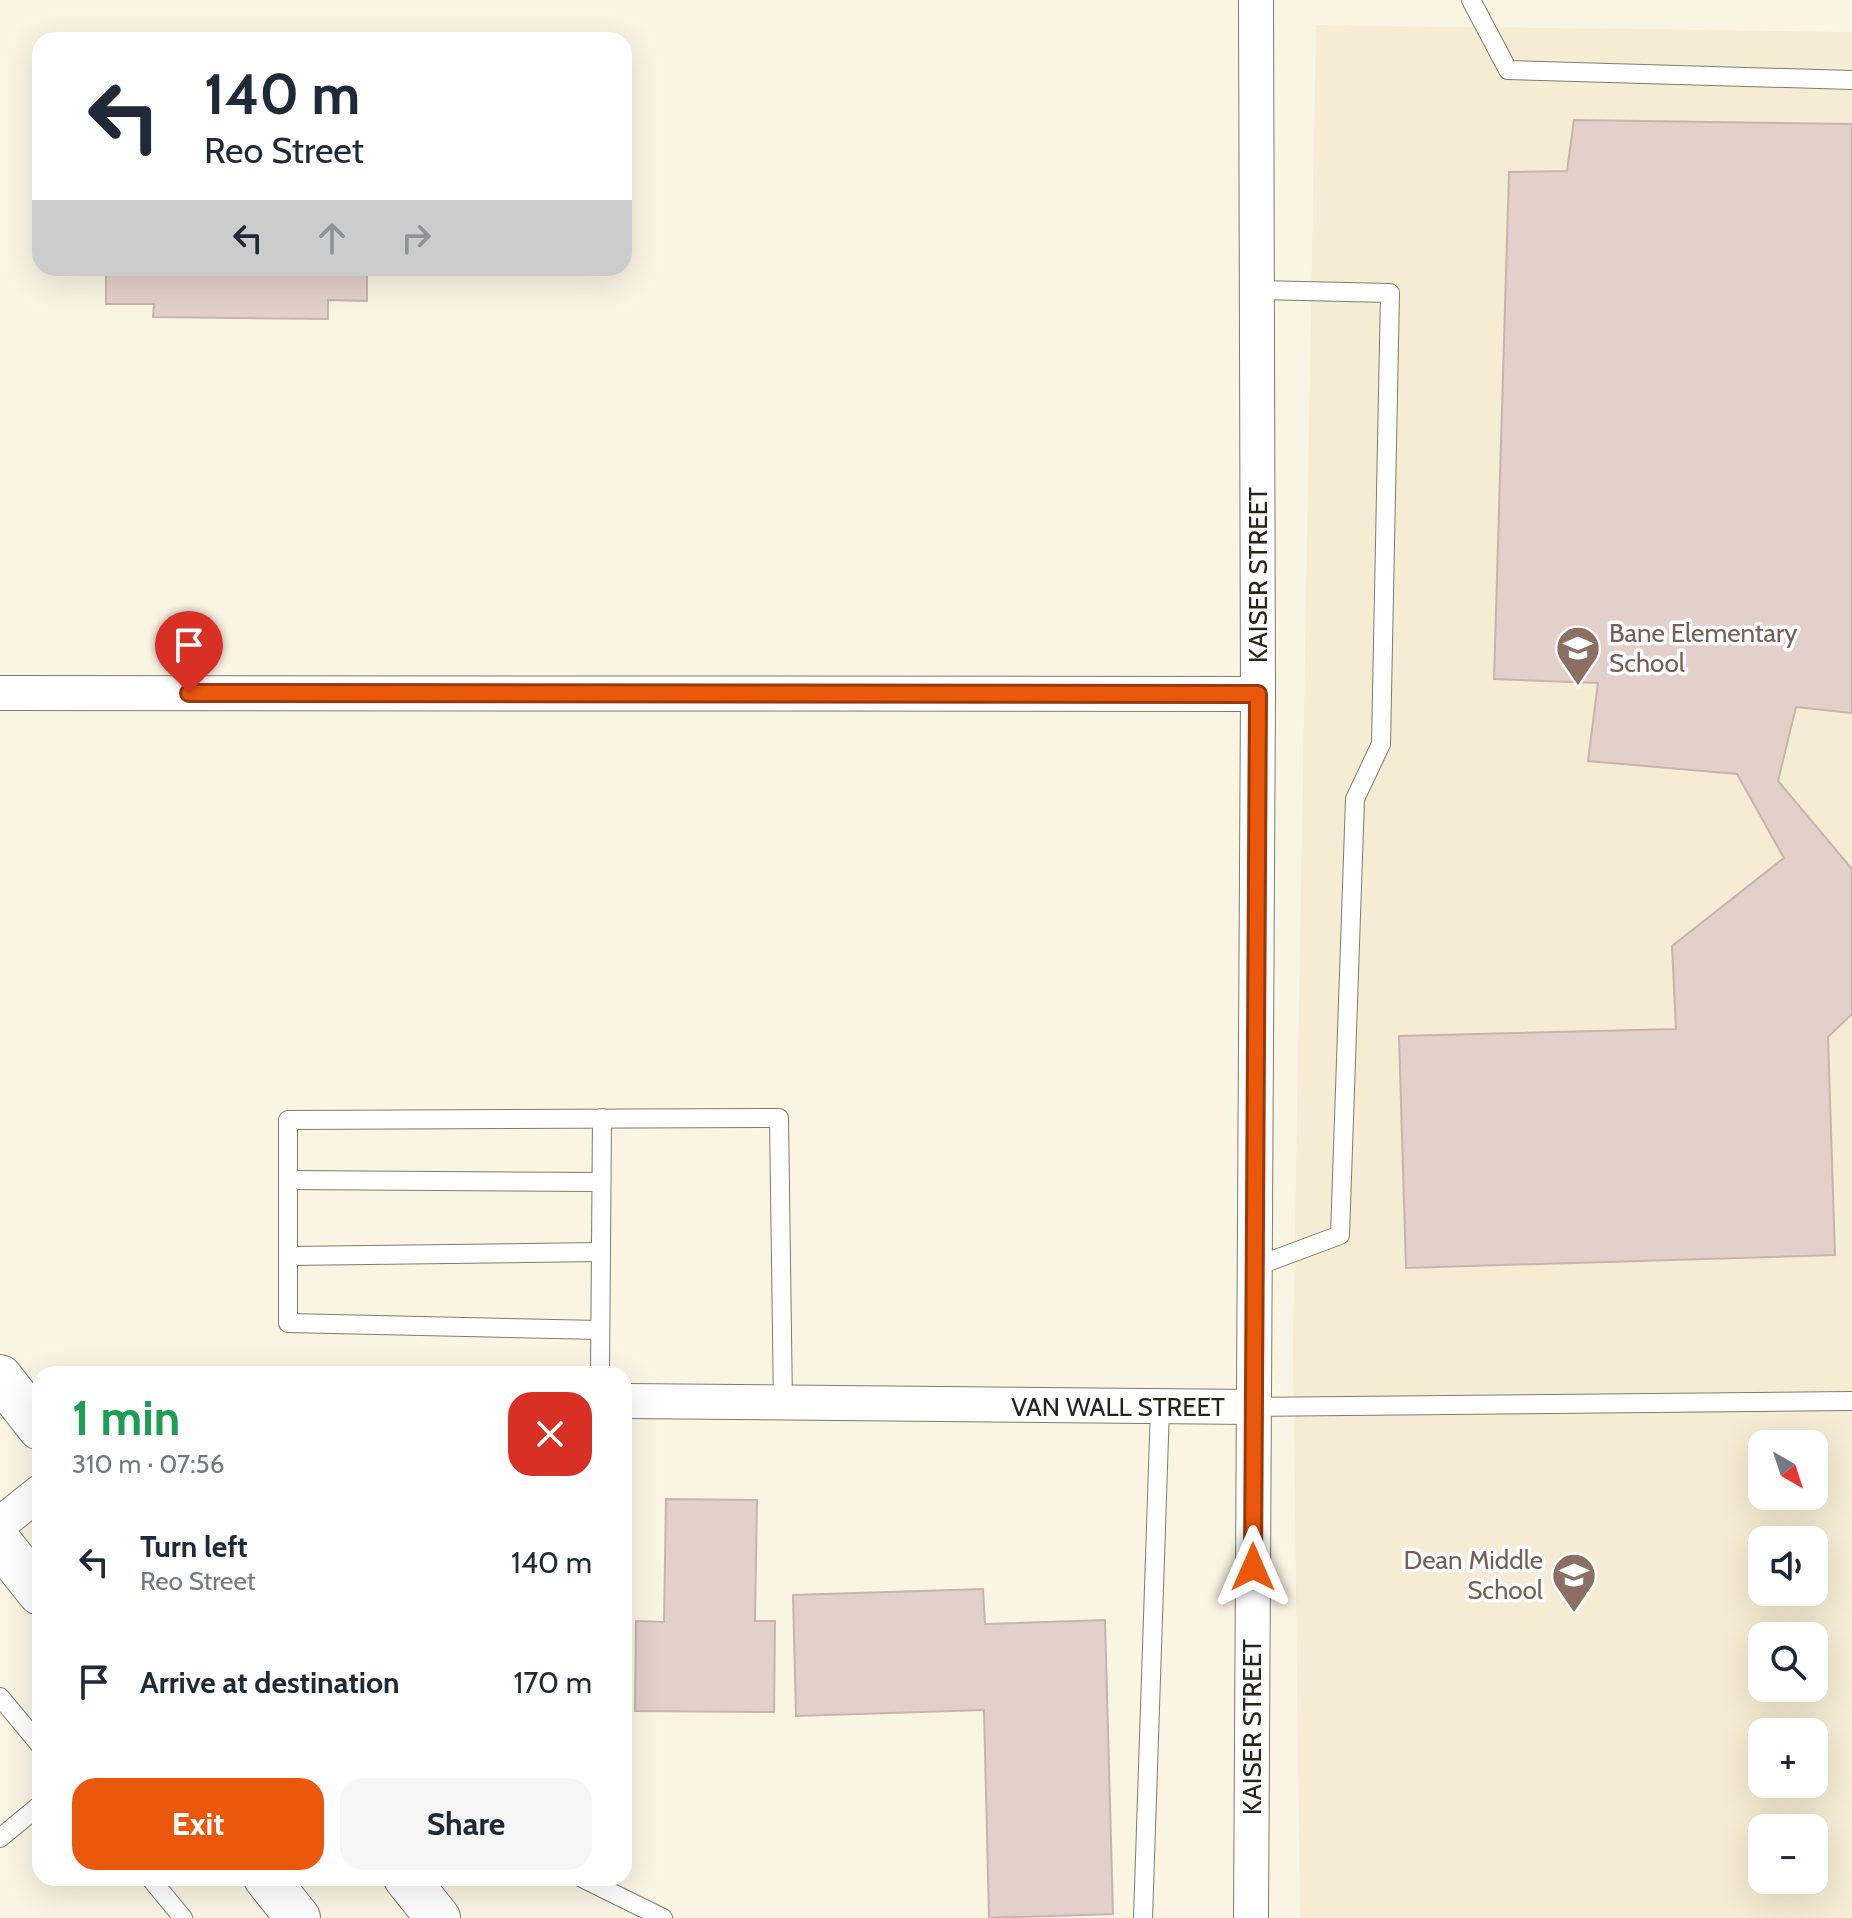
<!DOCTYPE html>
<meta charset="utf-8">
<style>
:root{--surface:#fff;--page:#f6f6f7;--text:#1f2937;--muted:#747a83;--accent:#ea580c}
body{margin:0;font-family:Cabin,sans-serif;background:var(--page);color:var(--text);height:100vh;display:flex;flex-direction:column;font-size:30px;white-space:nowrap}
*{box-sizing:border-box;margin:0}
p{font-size:26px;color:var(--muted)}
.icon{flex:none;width:44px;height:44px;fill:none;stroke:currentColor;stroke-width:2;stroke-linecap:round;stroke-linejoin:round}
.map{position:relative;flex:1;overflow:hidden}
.details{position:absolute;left:32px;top:1366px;width:600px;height:520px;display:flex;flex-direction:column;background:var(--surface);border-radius:24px;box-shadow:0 8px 32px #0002}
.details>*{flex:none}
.banner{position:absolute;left:32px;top:32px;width:600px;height:244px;border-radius:24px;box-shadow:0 8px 32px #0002;background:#fff;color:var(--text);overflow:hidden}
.needle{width:52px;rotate:141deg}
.fabs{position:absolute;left:1748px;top:1430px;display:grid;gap:16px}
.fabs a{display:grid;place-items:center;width:80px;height:80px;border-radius:16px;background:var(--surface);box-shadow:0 8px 32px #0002;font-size:40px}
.pin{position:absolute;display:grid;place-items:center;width:68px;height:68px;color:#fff;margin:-82px -34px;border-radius:50% 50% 50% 0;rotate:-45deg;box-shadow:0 0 8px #0007}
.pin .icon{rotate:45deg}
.me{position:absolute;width:88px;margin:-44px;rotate:0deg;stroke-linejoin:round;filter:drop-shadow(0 0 6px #0008)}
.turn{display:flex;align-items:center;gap:28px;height:168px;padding:0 40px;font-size:36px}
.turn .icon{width:104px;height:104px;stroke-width:2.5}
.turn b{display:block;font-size:56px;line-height:68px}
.lanes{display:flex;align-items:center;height:76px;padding:0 40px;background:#0003;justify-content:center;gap:40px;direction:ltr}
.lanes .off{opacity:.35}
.round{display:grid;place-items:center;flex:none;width:84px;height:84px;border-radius:24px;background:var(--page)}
.summary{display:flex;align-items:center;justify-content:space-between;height:136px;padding:0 40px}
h1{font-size:48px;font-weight:800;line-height:60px;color:#1e9e55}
.action{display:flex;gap:16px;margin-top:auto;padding:16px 40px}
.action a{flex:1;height:92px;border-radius:24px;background:var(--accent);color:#fff;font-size:32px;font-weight:800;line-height:92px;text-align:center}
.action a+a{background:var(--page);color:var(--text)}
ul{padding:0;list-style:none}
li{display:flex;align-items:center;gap:24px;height:120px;padding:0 40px}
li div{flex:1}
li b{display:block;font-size:30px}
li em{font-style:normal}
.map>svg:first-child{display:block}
</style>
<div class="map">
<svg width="1852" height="1918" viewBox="0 0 1852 1918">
<rect width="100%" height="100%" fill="#faf4e3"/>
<!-- built -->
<path fill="#f5ecd3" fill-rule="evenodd" d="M1316 25 1852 32V1918H1300L1293 1345ZM1762 1444H1814V1496H1762ZM1762 1540H1814V1592H1762ZM1762 1636H1814V1688H1762ZM1762 1732H1814V1784H1762ZM1762 1828H1814V1880H1762Z"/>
<!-- building -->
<g fill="#e4d0ca" stroke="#c7b4ad" stroke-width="2">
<path d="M1574 120 1852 124V713L1796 707 1778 781 1852 869V1014L1828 1037 1835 1255 1406 1268 1399 1036 1676 1029 1672 946 1784 858 1737 774 1588 761 1598 683 1494 679 1509 172 1567 171Z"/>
<path d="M106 268H367V301L328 300V319L153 317 154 304H106Z"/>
<path d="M666 1499 757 1500 755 1621H775L774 1712 635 1711 636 1621 664 1622Z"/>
<path d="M983 1589 985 1624 1105 1620 1113 1914 989 1918 984 1710 796 1716 793 1595Z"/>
</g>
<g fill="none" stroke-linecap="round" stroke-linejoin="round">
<!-- lane casing -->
<g stroke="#807b6b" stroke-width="20">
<g id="lane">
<path d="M1471 0 1508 70 1852 80"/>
<path d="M288 1180 601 1182"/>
<path d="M288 1256 600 1252"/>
<path d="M1254 1267 1340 1235 1355 799 1381 744 1390 293 1257 290"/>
<path d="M599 1330 288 1323V1120L779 1118 783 1405"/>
<path d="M600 1374 602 1118"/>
<path d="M1253 1407 1852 1401"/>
<path d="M0 1697 40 1745"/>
<path d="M0 1838 40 1805"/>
<path d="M150 1878 183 1918"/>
<path d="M582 1878 663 1918"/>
<path d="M1143 1918 1160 1407"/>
</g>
</g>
<!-- street casing -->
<g stroke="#807b6b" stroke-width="36">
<g id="street">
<path d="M0 693 1258 694"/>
<path d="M624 1401 1253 1407"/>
<path d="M0 1524 40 1492"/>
<path d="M1251 1918 1258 694 1256 0"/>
</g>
</g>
<!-- secondary casing -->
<g stroke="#807b6b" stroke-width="46">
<g id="secondary">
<path d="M0 1377 40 1428"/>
<path d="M0 1543 40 1593"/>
<path d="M266 1878 298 1918"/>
<path d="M406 1878 438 1918"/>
</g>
</g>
<!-- lane -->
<use href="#lane" stroke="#fff" stroke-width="18"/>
<!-- street -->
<use href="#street" stroke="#fff" stroke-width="34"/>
<!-- secondary -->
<use href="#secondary" stroke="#fff" stroke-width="44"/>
</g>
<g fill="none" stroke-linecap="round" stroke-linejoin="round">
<!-- route casing -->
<g stroke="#983908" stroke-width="20">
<path id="route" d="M189 693 1258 694 1253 1567"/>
</g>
<!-- route -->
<use href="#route" stroke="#ea580c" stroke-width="14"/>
</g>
<!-- icons -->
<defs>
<g id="school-pin" transform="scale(2.3)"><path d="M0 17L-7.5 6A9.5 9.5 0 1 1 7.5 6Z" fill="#8d6e63" stroke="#fff"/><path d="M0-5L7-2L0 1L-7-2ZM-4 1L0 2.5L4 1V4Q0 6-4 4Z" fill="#fff"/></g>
</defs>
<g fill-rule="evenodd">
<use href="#school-pin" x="1578" y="648"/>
<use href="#school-pin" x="1574" y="1575"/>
</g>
<g text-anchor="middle" stroke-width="7" stroke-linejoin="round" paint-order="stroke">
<!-- street labels -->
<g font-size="26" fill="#26241d" stroke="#fff">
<text transform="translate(1258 575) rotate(-90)" y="9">KAISER STREET</text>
<text x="1118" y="1416">VAN WALL STREET</text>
<text transform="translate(1252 1727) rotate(-90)" y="9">KAISER STREET</text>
</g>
<!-- education labels -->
<g font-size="26" fill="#785e54" stroke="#fff" text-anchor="start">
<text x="1609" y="642">Bane Elementary<tspan x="1609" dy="30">School</tspan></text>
<text x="1543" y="1569" text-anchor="end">Dean Middle<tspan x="1543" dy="30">School</tspan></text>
</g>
</g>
</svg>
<div class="fabs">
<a><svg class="needle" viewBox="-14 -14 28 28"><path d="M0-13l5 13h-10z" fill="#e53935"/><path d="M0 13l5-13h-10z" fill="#747a83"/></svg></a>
<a><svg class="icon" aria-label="sound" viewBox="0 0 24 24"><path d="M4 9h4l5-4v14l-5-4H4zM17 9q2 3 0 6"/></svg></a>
<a><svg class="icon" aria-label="search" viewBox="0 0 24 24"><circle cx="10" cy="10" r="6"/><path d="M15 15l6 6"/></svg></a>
<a>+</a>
<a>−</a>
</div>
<div class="pin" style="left:189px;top:693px;background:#d93025"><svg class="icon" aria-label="arrive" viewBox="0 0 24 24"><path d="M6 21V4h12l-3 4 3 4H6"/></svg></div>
<svg class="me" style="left:1253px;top:1567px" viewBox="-20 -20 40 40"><path d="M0-17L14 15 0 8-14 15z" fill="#ea580c" stroke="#fff" stroke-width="4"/></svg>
<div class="banner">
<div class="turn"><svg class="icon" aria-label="left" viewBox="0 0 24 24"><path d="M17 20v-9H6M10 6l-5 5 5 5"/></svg><div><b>140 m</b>Reo Street</div></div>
<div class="lanes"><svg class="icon" aria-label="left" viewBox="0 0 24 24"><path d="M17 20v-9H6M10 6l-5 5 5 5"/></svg><svg class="icon off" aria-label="ahead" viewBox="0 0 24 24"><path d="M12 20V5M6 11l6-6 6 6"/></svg><svg class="icon off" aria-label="right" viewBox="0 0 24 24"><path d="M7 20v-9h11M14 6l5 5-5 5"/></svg></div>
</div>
<section class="details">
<div class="summary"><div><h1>1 min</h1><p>310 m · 07:56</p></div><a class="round" style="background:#d93025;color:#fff"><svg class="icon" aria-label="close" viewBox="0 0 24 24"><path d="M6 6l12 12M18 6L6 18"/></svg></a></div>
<ul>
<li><svg class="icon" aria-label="left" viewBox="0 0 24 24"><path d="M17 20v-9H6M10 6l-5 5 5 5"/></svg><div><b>Turn left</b><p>Reo Street</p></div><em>140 m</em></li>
<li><svg class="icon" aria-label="arrive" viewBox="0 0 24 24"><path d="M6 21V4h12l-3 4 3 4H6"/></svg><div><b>Arrive at destination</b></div><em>170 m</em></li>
</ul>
<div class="action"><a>Exit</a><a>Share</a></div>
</section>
</div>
